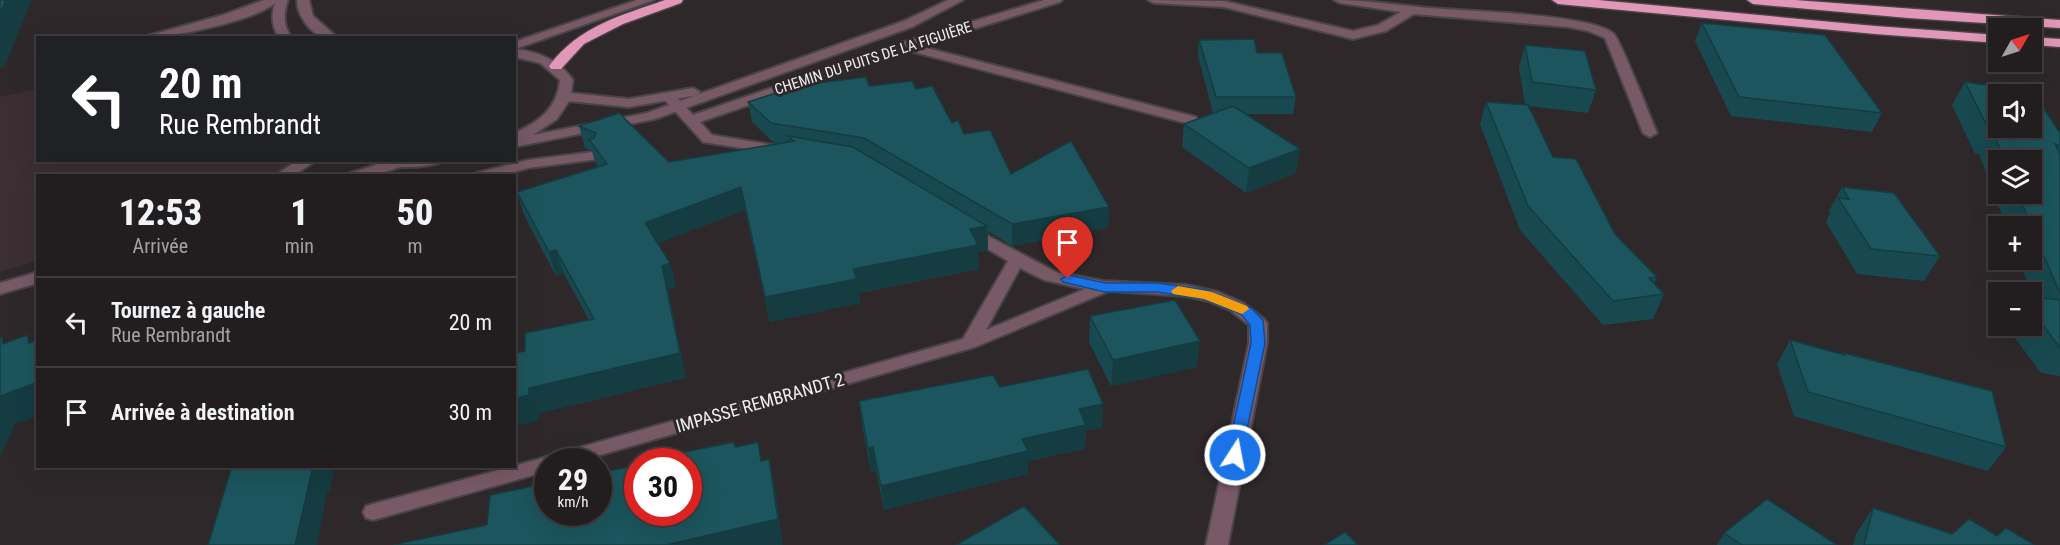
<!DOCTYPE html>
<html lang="fr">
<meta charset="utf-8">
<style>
:root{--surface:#221e20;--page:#2e2b2d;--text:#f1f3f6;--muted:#a2a2a5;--line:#3f3c3e}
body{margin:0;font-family:"Roboto Condensed",sans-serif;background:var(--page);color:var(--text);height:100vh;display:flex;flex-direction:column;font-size:22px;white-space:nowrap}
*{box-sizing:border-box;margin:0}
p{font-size:20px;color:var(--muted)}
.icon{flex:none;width:33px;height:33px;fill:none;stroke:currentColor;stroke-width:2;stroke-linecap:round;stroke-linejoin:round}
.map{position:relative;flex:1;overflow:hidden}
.sheet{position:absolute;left:36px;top:174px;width:480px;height:294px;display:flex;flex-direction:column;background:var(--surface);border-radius:0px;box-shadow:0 6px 24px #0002,0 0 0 2px var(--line)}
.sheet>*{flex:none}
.banner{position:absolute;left:36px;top:36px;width:480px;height:126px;border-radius:0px;box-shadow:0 6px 24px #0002,0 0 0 2px var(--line);background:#202124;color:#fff;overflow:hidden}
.needle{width:39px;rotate:51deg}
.controls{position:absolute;left:1988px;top:18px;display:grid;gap:12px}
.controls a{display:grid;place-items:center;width:54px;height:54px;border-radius:0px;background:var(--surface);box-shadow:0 6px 24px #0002,0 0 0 2px var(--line);font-size:30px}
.speed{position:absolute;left:534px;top:448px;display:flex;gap:12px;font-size:30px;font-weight:700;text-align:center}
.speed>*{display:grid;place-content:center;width:78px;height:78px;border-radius:50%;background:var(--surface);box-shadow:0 6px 24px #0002,0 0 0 2px var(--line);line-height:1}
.speed small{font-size:15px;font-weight:400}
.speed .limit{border:9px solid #d22;background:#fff;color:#111}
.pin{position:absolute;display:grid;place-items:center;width:51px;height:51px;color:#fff;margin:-62px -26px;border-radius:50% 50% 50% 0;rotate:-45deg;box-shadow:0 0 6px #0007}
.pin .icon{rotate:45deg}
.me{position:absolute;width:66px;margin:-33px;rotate:11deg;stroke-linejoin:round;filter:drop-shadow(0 0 4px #0008)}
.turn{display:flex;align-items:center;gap:21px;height:126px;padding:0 24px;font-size:27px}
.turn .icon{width:78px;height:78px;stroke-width:2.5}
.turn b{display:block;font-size:42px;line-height:51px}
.eta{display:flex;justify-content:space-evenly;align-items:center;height:102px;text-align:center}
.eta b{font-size:36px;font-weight:800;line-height:42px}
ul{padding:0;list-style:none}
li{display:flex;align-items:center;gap:18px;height:90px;padding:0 24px;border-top:2px solid var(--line)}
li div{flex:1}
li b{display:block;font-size:22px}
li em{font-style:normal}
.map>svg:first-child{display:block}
</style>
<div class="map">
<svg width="2060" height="545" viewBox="0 0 2060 545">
<rect width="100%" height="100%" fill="#2e282b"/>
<!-- built -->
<path fill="#3b2f34" d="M37 89 38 160H295L298 167 277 176H38L37 261 0 272V97Z"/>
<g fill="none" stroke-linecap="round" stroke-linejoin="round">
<!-- minor casing -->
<g stroke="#494447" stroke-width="4">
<g id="minor">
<path d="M264 0H279C258 21 170 38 140 38L223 15Z"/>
<path d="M1044 0H1062L1060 2 919 46 1196 117 1198 120 1196 123H1186L906 50 700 122 712 135 785 147 787 150 785 153 780 154 703 142 662 97 664 94H674L693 115 901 43Z"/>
<path d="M1148 0 1224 1 1353 31 1378 25 1401 12 1340 3 1334 0C1366 0 1397 5 1429 8 1466 11 1588 14 1613 33 1620 38 1651 119 1657 133L1650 137 1643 133 1605 38 1588 31 1568 27 1414 14 1386 31 1353 39 1224 7 1154 3Z"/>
<path d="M593 152 600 156 598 159 528 168 500 176H474L476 173 528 160Z"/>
<path d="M298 160H317L293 176H274Z"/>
<path d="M392 160H405L406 163 404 166 372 176H348L350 173Z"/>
<path d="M969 226 1056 272 1103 281 1186 285 1218 292 1243 303 1264 319 1267 323V343L1228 545H1206L1249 343V325L1230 310 1208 301 1186 296 1109 291 975 347 576 462H548V471L373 520 366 518 363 512 366 506 373 504 514 466 963 339 1008 261 963 234 961 231 963 228ZM1020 268 1044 280 1085 289 986 330Z"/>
<path d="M38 272V283L0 294V283Z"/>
</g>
</g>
<!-- tertiary casing -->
<g stroke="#494447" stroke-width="4">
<g id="tertiary">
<path d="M276 0H288C283 13 283 26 292 38H279C271 25 271 13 276 0Z"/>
<path d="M297 0H309L313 16 338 38C333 38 326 39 322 37 308 31 297 14 297 0Z"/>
<path d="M637 0H654L515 49C539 52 559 60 573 80L571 93 629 99 693 88 700 92 698 95 629 107 569 101 557 119 533 135 647 113 674 103 904 21 948 0H963L912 27 655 119 514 147V133C539 122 557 109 560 80L540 63 514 57V42Z"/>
<path d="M366 160H445C435 169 377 170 366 160Z"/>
</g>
</g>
<!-- motorway casing -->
<g stroke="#494447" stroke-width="3">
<g id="motorway">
<path d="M665 0H683L681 3 623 24 584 44 561 69H551L549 66C579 26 620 16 665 0Z"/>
<path d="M1552 0H1598L1875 26 1998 35V43L1875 34 1558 4Z"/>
<path d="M1747 0H1795L2060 20V28L1908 18 1753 4Z"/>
<path d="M2031 37 2060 39V47L2031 45Z"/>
</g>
</g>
<!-- minor -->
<use href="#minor" fill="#785966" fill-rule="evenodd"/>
<!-- tertiary -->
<use href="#tertiary" fill="#785966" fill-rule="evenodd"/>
<!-- motorway -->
<use href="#motorway" fill="#e297b9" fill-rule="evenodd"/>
</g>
<!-- wall -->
<g fill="#184950" fill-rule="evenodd">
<path d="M1702 23 1882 113 1872 132 1731 116 1695 41Z"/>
<path d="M1199 40 1257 53 1296 97 1293 114H1246L1296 173 1246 193 1182 147 1184 124 1213 113 1198 56Z"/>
<path d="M1525 45 1596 90 1588 113 1528 106 1553 157 1615 234 1657 277 1654 284 1664 294 1653 319 1603 325 1520 230 1480 124 1486 102 1525 105 1519 67Z"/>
<path d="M1965 82 2060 133V376L2041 373 2006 326H2031V297H2033L2019 260H2031V226H2006L1979 154H1975L1952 105ZM1998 160H2031V194H1998Z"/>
<path d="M818 83 916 89 964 134 1011 174 1109 207 1108 228 1012 246 988 231V250L978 252 979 269 859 293 860 303 770 322 745 210 658 243 670 263 676 287 668 290 686 378 539 413V420L514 426V353L525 351 589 320 564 274 556 276 524 215 517 192 598 166 595 162 592 151 585 148 579 126 669 162 779 144 774 143 752 122 748 102Z"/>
<path d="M1842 187 1940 256 1924 281 1857 274 1826 222 1830 213 1829 211Z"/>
<path d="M1090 316 1197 367 1111 386 1089 342Z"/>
<path d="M1790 340 1844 355V353L2006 447 1988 471 1794 416 1777 364Z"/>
<path d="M1000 387 1103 404 1102 428 1086 431 1085 449 1028 461V474L884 510 876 470 871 472 862 425 859 401Z"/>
<path d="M1873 508 1952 534 1997 536 2035 545H1853L1856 534Z"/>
<path d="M1724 533 1837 545H1717Z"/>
</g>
<!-- shaded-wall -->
<g fill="#143c41">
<path d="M6 0H32L4 67 0 68V13Z"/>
<path d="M1300 149 1296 173 1246 193 1249 168Z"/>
<path d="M741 187 745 210 651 246 645 223Z"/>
<path d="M1109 207 1108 228 1012 246V224Z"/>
<path d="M987 226 988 250 978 252 979 269 859 293 860 303 770 322 765 297 853 269 970 229Z"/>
<path d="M556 250 564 274 556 276 549 252Z"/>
<path d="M670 263 676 287 668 290 686 378 539 413V420L514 426V399L529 388 662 266Z"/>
<path d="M1200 341 1197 367 1111 386 1113 360Z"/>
<path d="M38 382V416L15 424 0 456V396Z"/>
<path d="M1103 404 1102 428 1086 431 1085 449 1028 461V474L884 510 881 486 1022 439 1079 409Z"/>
<path d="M873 447 876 470 871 472 868 448Z"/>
<path d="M769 459 775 486 783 545H671L670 544Z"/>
<path d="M313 466H335L330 491 327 492 317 545H295Z"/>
</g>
<!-- building -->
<g fill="#1c555d" stroke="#143c41" stroke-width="1.5" fill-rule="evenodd">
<path d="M0 0H6L0 13Z"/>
<path d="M1702 23 1825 35 1882 113 1739 97Z"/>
<path d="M1254 39 1257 53H1282L1296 97H1216L1199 40Z"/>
<path d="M1525 45 1585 51 1596 90 1532 82Z"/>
<path d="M866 77 869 86 912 81 916 89 932 86 952 123 958 120 964 134 990 130 1011 174 1071 141 1109 207 1012 224 864 138 771 123 748 102 817 80 818 83Z"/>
<path d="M1965 82 2033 92 2060 133V145L2055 144 2060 154V294L2018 194H2031V160H2005L1992 131 1989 130ZM1998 94H2031V128H1998Z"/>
<path d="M1486 102 1528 105 1553 157 1576 159 1615 234 1657 277 1649 278 1664 294 1613 301 1528 206Z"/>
<path d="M1233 106 1300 149 1249 168 1184 124Z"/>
<path d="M619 113 669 162 794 141 788 136 853 147 987 226 970 229 978 245 853 269 857 279 765 297 741 187 645 223 670 263 662 266 680 353 529 388V395L514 399V353L525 351V333L594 319 556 250 549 252 517 192 607 164 589 139 594 138 596 133 579 126Z"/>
<path d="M1842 187 1894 193 1940 256 1871 249 1838 198 1849 199Z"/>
<path d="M2031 297 2060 300V348L2031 309Z"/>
<path d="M1175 300 1200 341 1113 360 1090 316Z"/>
<path d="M27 335 29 343 38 340V382L0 396V338L2 337 3 344Z"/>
<path d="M1790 340 1845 355 1844 353 1992 391 2006 447 1808 392Z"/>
<path d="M1088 369 1103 404 1079 409 1086 425 1022 439 1028 451 881 486 873 447 868 448 859 401 993 375 1000 387Z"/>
<path d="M734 442 735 447 758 442 761 461 769 459 778 519 670 544 671 545H393L487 525 490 495 548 483V513H598V473L638 465V513H688V462H652L680 456V453Z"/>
<path d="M232 466H313L295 545H208Z"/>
<path d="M1767 499 1837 545H1742L1724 533Z"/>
<path d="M1024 506 1060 545H956Z"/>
<path d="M1873 508 1952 534 1969 519 1997 536 2006 528 2035 545H1864Z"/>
<path d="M1345 532 1358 545H1324Z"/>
</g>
<!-- route -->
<path fill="#1a73e8" stroke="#114b97" stroke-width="1.5" d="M1068 275 1105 283H1157L1207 290 1251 308 1263 320 1265 343 1241 459H1229L1227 455 1251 343 1250 325 1241 314 1204 299 1157 292H1105L1063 282 1061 279Z"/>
<!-- slow -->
<path fill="#f59e0b" d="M1178 286 1212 292 1247 306 1249 309 1242 314 1204 299 1173 294 1171 291Z"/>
<g text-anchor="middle" stroke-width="6" stroke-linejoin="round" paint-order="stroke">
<!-- far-street labels -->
<g font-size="15" fill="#f2eef0" stroke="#2e282b">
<text transform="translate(873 58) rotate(-18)" y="5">CHEMIN DU PUITS DE LA FIGUIÈRE</text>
</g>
<!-- street labels -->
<g font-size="18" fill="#f2eef0" stroke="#2e282b">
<text transform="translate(760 403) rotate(-16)" y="6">IMPASSE REMBRANDT 2</text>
</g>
</g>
</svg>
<div class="controls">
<a><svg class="needle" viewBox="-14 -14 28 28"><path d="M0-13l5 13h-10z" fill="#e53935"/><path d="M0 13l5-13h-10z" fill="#a2a2a5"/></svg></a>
<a><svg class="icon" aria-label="sound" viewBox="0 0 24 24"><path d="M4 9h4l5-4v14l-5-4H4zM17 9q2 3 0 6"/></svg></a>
<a><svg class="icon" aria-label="layers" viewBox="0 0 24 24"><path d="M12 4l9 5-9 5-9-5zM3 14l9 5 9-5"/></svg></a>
<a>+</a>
<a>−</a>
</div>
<div class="speed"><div>29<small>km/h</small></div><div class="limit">30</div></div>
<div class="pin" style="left:1068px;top:279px;background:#d93025"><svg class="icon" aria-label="arrive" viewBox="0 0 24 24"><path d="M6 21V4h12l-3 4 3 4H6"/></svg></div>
<svg class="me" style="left:1235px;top:455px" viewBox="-20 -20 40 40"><circle r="17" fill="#1a73e8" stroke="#fff" stroke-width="3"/><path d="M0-11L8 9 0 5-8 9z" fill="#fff"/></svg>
<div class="banner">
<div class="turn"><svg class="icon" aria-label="left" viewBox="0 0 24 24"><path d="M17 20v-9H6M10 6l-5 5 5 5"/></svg><div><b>20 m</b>Rue Rembrandt</div></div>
</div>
<section class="sheet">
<div class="eta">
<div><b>12:53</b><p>Arrivée</p></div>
<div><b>1</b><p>min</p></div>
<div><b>50</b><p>m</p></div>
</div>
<ul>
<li><svg class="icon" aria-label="left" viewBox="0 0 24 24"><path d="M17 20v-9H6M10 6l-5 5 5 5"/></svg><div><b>Tournez à gauche</b><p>Rue Rembrandt</p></div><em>20 m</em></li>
<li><svg class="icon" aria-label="arrive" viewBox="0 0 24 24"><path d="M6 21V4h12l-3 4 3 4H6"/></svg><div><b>Arrivée à destination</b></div><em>30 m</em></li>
</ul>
</section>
</div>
